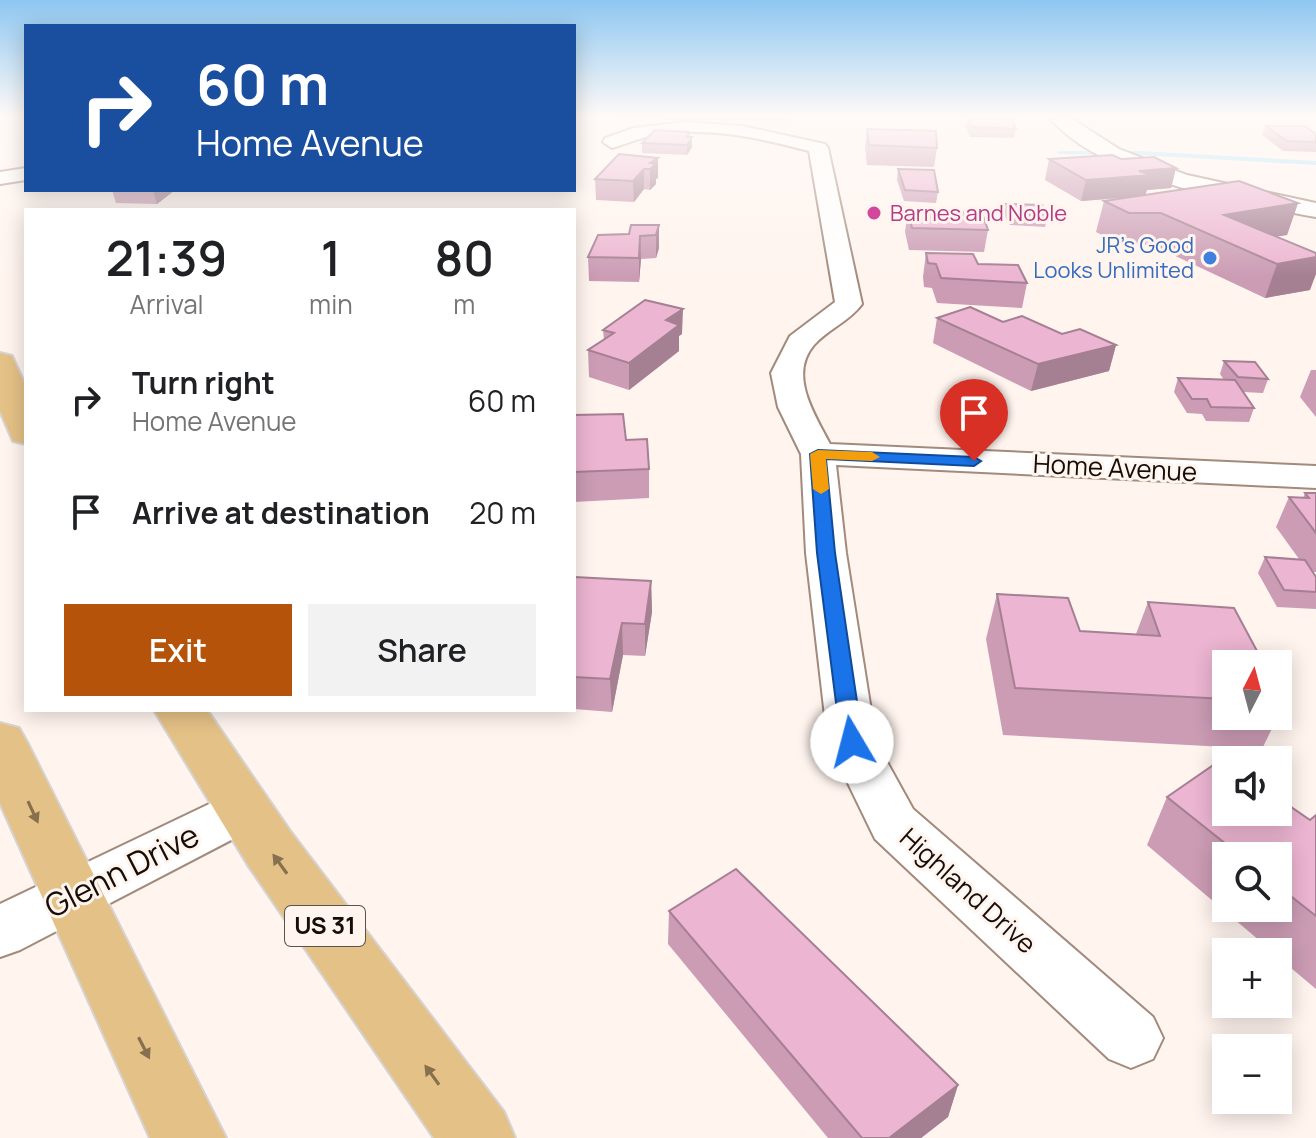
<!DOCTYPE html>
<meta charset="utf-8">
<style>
:root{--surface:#fff;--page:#f2f2f2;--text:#202124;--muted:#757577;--accent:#b45309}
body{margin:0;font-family:Manrope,sans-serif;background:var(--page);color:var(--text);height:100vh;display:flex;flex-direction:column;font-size:30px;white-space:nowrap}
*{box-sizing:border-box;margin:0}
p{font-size:26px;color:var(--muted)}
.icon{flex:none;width:44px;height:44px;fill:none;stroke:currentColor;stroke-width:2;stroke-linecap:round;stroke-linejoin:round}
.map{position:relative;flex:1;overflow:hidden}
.side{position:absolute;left:24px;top:208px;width:552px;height:504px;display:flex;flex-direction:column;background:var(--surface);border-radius:0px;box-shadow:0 4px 20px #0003}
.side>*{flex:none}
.top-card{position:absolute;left:24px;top:24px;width:552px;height:168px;border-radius:0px;box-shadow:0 4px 20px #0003;background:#1a4fa0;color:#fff;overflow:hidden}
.needle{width:52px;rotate:6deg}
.fabs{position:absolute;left:1212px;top:650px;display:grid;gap:16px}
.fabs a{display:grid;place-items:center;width:80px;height:80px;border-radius:0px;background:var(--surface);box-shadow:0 4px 20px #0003;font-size:40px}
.pin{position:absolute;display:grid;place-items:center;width:68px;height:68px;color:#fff;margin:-82px -34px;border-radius:50% 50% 50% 0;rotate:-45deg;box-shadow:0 0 8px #0007}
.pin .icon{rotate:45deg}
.me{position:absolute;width:88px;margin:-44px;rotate:352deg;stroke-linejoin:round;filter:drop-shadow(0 0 6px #0008)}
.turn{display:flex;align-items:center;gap:28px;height:168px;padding:0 40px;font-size:36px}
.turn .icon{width:104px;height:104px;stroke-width:2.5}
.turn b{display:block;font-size:56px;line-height:68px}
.eta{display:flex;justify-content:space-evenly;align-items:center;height:136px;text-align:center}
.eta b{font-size:48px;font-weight:600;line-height:56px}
.cta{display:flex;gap:16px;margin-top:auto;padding:16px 40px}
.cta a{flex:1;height:92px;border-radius:0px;background:var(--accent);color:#fff;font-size:32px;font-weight:600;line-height:92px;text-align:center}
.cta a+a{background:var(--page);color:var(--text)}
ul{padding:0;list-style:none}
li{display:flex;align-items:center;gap:24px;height:112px;padding:0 40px}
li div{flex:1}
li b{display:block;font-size:30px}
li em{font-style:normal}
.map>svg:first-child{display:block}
</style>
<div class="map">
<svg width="1316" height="1138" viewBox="0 0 1316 1138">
<rect width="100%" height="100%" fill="#fff4ee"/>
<!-- green -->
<path fill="#d1d7ac" d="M574 117H788V123Z"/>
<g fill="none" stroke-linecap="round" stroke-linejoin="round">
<!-- stream -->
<path fill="#a7e3ff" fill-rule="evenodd" d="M1058 151H1140L1316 161V165L1140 155 1056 154Z"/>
<!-- minor casing -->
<g stroke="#a28a7c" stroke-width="4">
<g id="minor">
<path d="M1049 117H1069L1119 149 1187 175 1316 203V217C1240 203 1100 179 1049 117Z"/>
<path d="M686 122 742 126 825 144 828 148 862 304C850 321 828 329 814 345 788 375 815 415 830 444L1316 466V488L836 465 846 553 876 742 913 809 1153 1017 1163 1038 1153 1059 1131 1068 1109 1059 875 839 828 742 806 553 801 454 778 407 771 373 790 336 835 302 809 151C760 138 705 126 654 135 639 138 626 144 612 148L603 142 605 138 634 128Z"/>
<path d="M26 168V180L0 184V172Z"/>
<path d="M244 790 262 796 270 810 262 824 20 950 0 957V904L226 796Z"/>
</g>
</g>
<!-- primary casing -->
<g stroke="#d5d3d3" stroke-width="4">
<g id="primary">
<path d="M0 353 12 356 26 387V444L13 441 0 411Z"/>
<path d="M154 710H207L290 831 504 1112 515 1138H434L248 865Z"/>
<path d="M0 723 19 728 27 742 226 1138H150L0 803Z"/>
</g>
</g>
<!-- minor -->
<use href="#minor" fill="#fff" fill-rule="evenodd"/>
<!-- primary -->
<use href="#primary" fill="#e4c186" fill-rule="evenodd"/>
</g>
<!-- wall -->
<g fill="#cb9cb4" fill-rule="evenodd">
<path d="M967 117H1011L1016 129 1014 138 970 137 965 125Z"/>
<path d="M1266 126 1316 134V152L1283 151 1262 135Z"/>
<path d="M867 129 937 148 934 167 867 165 865 147Z"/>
<path d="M689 132 692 147 687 155 642 153V143Z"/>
<path d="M658 158V178L656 179V184L650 190 644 189 634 202 596 200 595 179Z"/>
<path d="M1049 159H1121L1176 168 1171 188 1147 190 1145 195 1298 203 1287 235 1276 236 1310 290 1265 298 1152 245 1120 244 1096 232 1104 201 1135 197 1081 201 1045 180Z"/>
<path d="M898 169 938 192 936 203 904 201 897 180Z"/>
<path d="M112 190H175L157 204 116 203Z"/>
<path d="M1006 204 1048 215 1045 227 1010 225 1004 215Z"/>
<path d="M908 210 988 230 984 252 909 250 905 232Z"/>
<path d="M659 225V248L656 258 641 259 639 282 589 281 588 257 629 234Z"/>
<path d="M926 253 978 264 1027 283 1022 308 937 303 932 288 924 287 923 277Z"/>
<path d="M937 318 1003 322 1116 345 1109 371 1031 391 933 343Z"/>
<path d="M603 330 682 334 679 336V351L629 390 589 377 588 350 604 340Z"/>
<path d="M1224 361 1268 379 1263 393 1243 392 1254 408 1249 422 1206 421 1202 414 1187 413 1174 392 1178 378 1224 380 1220 374Z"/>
<path d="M1311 370H1316V417L1300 397Z"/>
<path d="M574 415 626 440 649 469V498L574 502Z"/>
<path d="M1305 493H1316V572H1312L1316 577V609L1277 607 1258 573 1265 557 1299 559 1276 527 1289 497 1303 498Z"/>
<path d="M574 577 651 581 652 612 645 656 623 655 612 712 574 709Z"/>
<path d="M997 594 1080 631 1136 634 1148 602 1226 664V716H1278L1262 749 1003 735 986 639Z"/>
<path d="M1278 690 1284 702 1278 715Z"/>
<path d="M1167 797 1310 820 1316 815V989L1278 957V952H1273L1147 845ZM1226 856H1278V908H1226Z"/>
<path d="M669 911 958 1085 948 1117 921 1138H828L668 944Z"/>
</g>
<!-- shaded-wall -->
<g fill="#a57f92">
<path d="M689 132V142L692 137V147L687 155V137Z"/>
<path d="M658 158V178L656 179V184L650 190V163Z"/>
<path d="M1176 168 1171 188 1147 190 1145 196 1081 201 1086 180 1139 171Z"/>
<path d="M644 169V189L634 202 633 181Z"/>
<path d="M153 190H175L157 204Z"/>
<path d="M1298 203 1287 235 1232 244 1224 215Z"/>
<path d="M659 225V248L656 258V235Z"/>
<path d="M640 236 641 259 639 282V258Z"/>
<path d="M1316 257V274L1310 290 1265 298 1277 264Z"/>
<path d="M683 309 682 334 679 336V351L629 390V363L666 320Z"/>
<path d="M1116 345 1109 371 1031 391 1038 364Z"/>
<path d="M651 581 652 612 645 656V624Z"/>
<path d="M622 623 623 655 612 712 610 679Z"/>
<path d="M958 1085 948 1117 921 1138H889Z"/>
</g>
<!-- building -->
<g fill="#ecb5d1" stroke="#a57f92" stroke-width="2">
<path d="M968 117H1011L1016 129 971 127Z"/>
<path d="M1266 126H1305L1316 134V142L1287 141Z"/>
<path d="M867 129 936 131 937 148 869 145Z"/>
<path d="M655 130 689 132 687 137H692L687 145 642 143Z"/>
<path d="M619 154 658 158 650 163 656 164 650 169H644L633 181 595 179Z"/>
<path d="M1112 155 1121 159 1154 157 1176 168 1139 171 1151 175 1086 180 1049 159Z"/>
<path d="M898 169 934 170 938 192 905 190Z"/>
<path d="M1239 181 1298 203 1224 215 1316 253V257L1277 264 1161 213H1129L1104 201Z"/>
<path d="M1006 204 1042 205 1048 215 1012 214Z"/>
<path d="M908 210 982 213 988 230 912 228Z"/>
<path d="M631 225H659L656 235 640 236 639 258 588 257 598 235 629 234Z"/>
<path d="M926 253 973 254 978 264 1018 265 1027 283 941 278 936 264 928 263Z"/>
<path d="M645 300 683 309 666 320 679 325 629 363 588 350 614 333 603 330Z"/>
<path d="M970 307 1003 322 1022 316 1062 334 1080 329 1116 345 1038 364 937 318Z"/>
<path d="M1224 361 1255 362 1268 379 1238 377Z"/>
<path d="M1178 378 1235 380 1254 408 1211 407 1207 399H1192Z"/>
<path d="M623 414 626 440 647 439 649 469 574 472V415Z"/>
<path d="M1305 493H1316V533L1289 497 1309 498Z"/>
<path d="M1265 557 1305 560 1316 577V592L1284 590Z"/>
<path d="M574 577 651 581 645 624 622 623 610 679 574 677Z"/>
<path d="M997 594 1068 598 1080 631 1160 636 1148 602 1234 608 1264 664H1226V699L1015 688Z"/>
<path d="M1278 690 1284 702H1278Z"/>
<path d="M1222 759 1226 761V812H1278V798L1310 820 1316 815V916L1278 886V856H1241L1167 797Z"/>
<path d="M736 869 958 1085 889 1138H862L669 911Z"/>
</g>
<!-- one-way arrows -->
<defs><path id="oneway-solid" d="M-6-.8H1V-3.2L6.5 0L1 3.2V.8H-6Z" transform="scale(2)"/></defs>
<g fill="#87704d">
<use href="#oneway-solid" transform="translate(33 812) rotate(65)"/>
<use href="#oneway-solid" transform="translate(280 864) rotate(-126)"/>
<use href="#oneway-solid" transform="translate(144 1048) rotate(63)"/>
<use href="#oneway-solid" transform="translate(432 1075) rotate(-126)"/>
</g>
<!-- sky -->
<linearGradient id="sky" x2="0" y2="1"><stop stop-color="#8ec7f1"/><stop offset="0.42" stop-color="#fffaf7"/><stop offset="1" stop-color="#fffaf7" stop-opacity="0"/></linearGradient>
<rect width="1316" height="277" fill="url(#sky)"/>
<!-- route -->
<path fill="#1a73e8" stroke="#114b97" stroke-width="2" d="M818 450 974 457 981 461 974 466 826 459 835 553 863 742 860 748H844L841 742 817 553 810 454Z"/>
<!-- slow -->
<path fill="#f59e0b" d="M818 450 872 452 880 457 872 461 826 459 829 489 821 494 813 489 810 454Z"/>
<!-- markers -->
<circle fill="#d1479c" stroke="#fff4ee" stroke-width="3" cx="874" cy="213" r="8"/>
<circle fill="#3f7fe0" stroke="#fff4ee" stroke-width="3" cx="1210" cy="258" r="8"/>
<g text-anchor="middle" stroke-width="6" stroke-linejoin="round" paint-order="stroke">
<!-- far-hotel labels -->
<g font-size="22" fill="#b23c85" stroke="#fff4ee" text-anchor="start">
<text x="890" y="221">Barnes and Noble</text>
</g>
<!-- far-shop labels -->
<g font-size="22" fill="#366cbe" stroke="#fff4ee" text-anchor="end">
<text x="1194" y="253">JR's Good<tspan x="1194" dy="25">Looks Unlimited</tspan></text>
</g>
<!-- shield labels -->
<rect fill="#fff4ee" stroke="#5b524d" stroke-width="2" x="285" y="906" width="80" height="40" rx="6"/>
<g font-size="24" font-weight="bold" fill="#150d08">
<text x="325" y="934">US 31</text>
</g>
<!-- street labels -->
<g font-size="26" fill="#150d08" stroke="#fff4ee">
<text transform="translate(1115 468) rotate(3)" y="9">Home Avenue</text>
<text transform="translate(968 891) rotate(42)" y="9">Highland Drive</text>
</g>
<!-- near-street labels -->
<g font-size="32" fill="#150d08" stroke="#fff4ee">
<text transform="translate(122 871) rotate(-27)" y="11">Glenn Drive</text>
</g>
</g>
</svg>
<div class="fabs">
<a><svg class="needle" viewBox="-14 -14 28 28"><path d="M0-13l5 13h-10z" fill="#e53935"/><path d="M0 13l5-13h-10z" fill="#757577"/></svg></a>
<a><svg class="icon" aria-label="sound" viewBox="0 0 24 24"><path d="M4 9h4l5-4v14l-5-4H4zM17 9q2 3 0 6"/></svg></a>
<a><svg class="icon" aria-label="search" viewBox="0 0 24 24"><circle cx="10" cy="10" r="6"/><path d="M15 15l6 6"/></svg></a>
<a>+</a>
<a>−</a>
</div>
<div class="pin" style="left:974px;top:461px;background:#d93025"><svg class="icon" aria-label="arrive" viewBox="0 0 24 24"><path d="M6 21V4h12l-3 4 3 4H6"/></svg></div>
<svg class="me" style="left:852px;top:742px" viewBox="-20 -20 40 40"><circle r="19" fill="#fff"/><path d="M0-13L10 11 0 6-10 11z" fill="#1a73e8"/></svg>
<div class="top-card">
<div class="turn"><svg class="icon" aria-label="right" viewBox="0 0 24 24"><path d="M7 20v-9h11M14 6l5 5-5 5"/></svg><div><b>60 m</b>Home Avenue</div></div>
</div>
<section class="side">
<div class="eta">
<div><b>21:39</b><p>Arrival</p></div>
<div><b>1</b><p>min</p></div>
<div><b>80</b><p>m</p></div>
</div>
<ul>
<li><svg class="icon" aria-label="right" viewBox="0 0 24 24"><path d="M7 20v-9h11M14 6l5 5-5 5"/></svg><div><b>Turn right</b><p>Home Avenue</p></div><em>60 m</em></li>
<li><svg class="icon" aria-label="arrive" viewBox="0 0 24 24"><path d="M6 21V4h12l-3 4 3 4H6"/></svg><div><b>Arrive at destination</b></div><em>20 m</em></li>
</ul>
<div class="cta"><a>Exit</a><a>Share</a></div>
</section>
</div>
